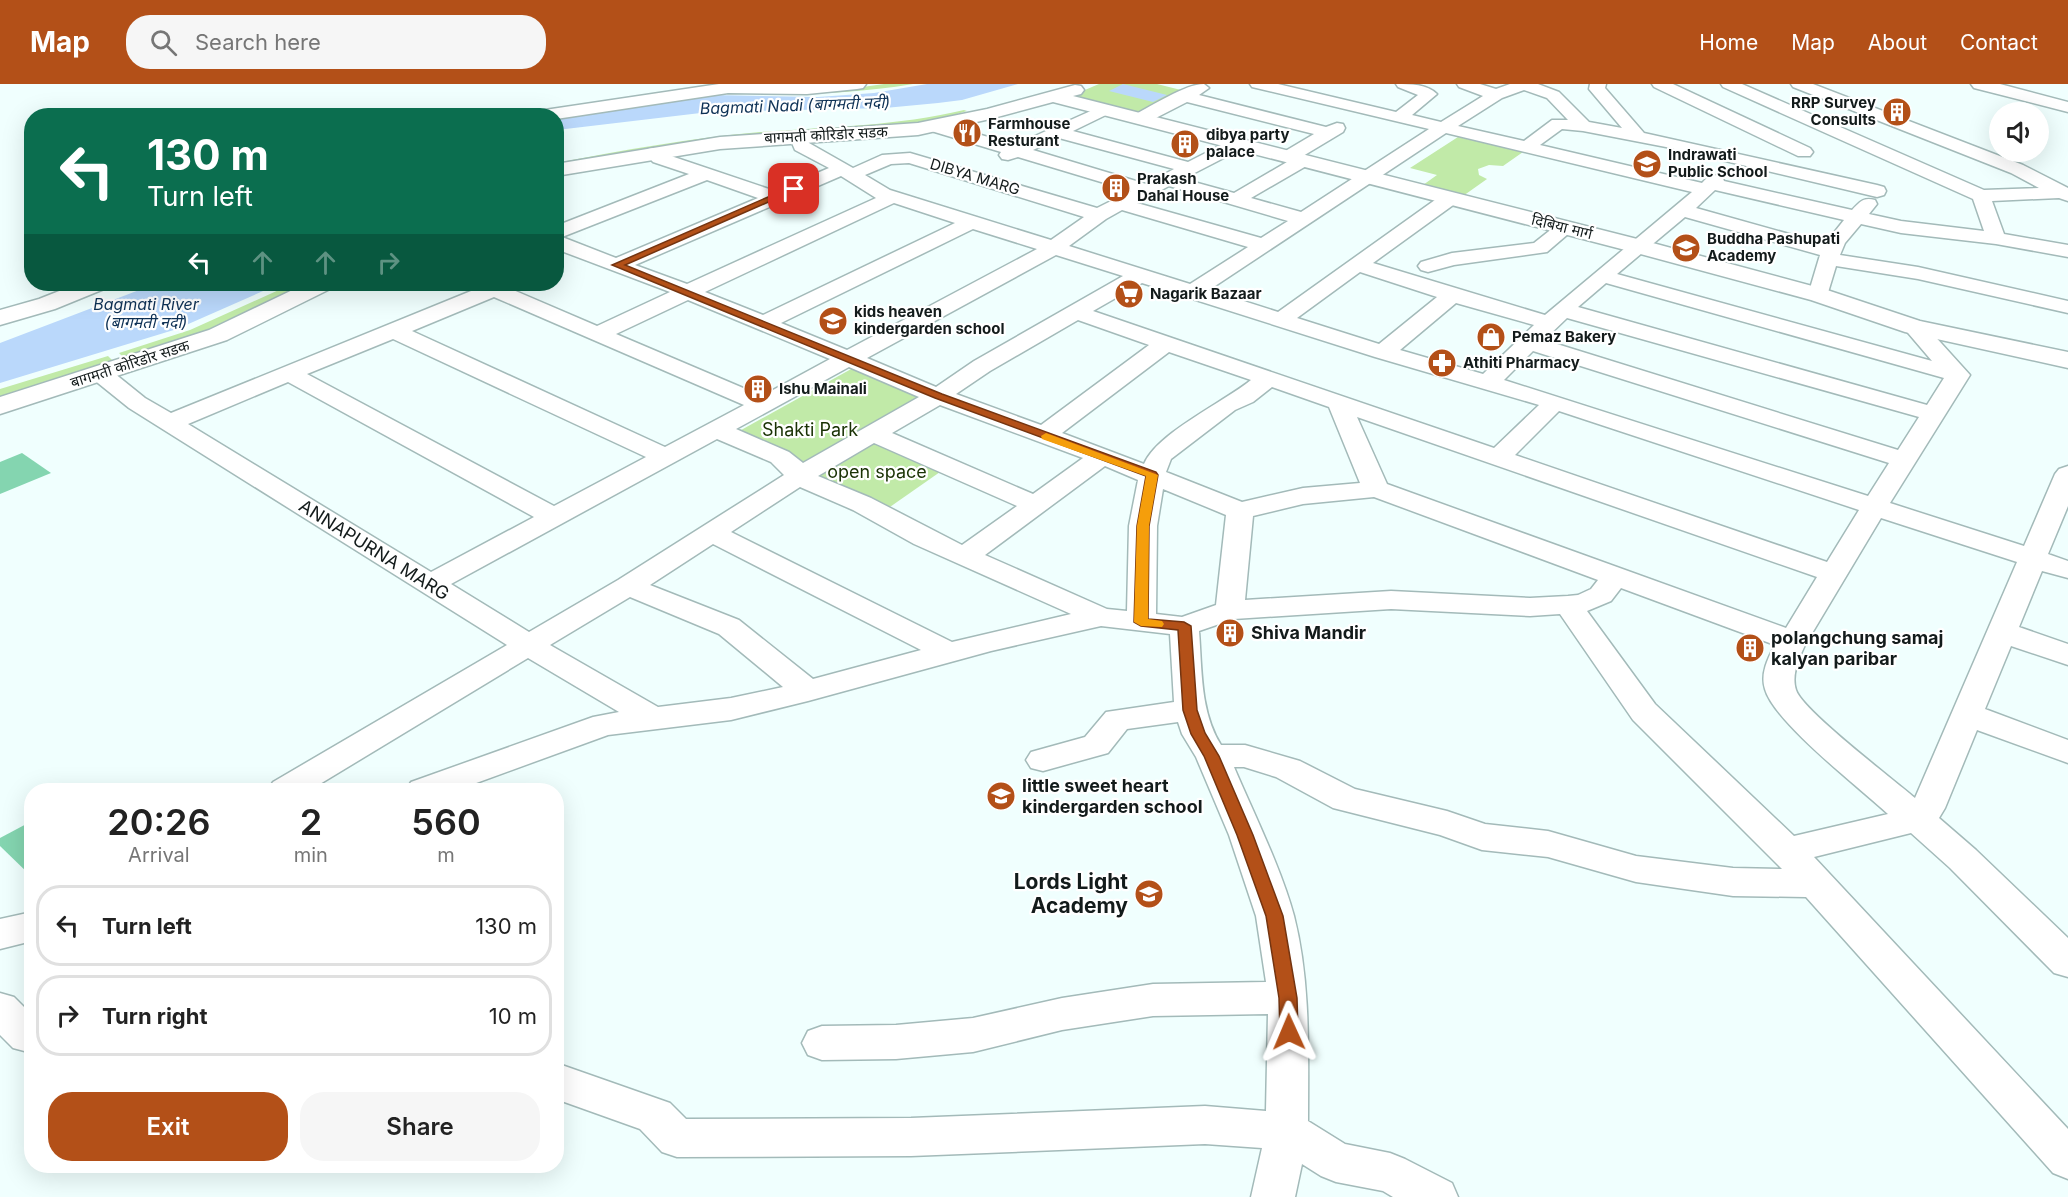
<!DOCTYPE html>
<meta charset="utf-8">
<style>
:root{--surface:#fff;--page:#f6f6f6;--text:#222;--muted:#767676;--line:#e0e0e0;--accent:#b35018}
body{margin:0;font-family:Inter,"Noto Sans Devanagari",sans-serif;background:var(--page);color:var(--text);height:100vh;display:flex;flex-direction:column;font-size:22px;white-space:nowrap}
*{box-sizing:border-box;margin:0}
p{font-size:20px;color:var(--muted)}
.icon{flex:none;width:33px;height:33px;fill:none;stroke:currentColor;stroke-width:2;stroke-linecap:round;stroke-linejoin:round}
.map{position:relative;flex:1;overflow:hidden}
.panel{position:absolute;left:24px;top:699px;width:540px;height:390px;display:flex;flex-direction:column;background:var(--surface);border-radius:24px;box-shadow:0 6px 24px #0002}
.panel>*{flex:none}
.hud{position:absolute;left:24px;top:24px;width:540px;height:183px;border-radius:24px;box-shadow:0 6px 24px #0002;background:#0b6e4f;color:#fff;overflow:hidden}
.tools{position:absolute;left:1989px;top:18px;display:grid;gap:12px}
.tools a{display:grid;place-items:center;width:60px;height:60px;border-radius:50%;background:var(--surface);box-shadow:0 6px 24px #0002;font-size:30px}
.pin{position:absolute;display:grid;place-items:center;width:51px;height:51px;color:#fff;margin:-26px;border-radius:12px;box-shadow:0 3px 9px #0006}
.me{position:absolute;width:66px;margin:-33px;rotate:359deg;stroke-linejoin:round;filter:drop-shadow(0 0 4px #0008)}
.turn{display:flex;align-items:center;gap:21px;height:126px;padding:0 24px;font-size:27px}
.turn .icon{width:78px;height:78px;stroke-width:2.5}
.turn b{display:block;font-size:42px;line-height:51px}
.lanes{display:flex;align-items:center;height:57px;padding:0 24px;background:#0003;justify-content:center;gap:30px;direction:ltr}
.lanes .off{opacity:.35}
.eta{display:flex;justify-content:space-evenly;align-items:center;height:102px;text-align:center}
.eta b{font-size:36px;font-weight:600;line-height:42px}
.button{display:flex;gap:12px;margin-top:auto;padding:12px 24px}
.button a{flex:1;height:69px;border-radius:24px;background:var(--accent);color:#fff;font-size:24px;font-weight:600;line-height:69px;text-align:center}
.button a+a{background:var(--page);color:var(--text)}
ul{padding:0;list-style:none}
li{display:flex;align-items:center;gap:18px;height:81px;margin:0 12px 9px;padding:0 12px;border:3px solid var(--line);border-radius:24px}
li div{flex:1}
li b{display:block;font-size:22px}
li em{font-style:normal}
header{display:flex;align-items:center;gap:36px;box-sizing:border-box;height:84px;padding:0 30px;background:var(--accent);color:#fff}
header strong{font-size:28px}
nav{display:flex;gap:33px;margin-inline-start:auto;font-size:21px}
.search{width:420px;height:54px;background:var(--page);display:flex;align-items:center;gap:15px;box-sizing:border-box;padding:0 21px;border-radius:24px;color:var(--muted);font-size:22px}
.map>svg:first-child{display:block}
</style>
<header>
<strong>Map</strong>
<div class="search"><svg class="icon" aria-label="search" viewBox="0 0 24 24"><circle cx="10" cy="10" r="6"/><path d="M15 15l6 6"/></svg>Search here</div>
<nav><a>Home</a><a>Map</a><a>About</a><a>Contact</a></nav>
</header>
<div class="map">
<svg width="2068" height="1113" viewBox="0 0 2068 1113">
<rect width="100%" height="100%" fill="#f0fffe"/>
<!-- green -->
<g fill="#c1eaa8">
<path d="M884 0H913C848 11 784 11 718 9L834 7Z"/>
<path d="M1099 0H1157L1185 7 1136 29 1076 13 1073 11Z"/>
<path d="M964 26 967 27C909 46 851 42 791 48 712 56 634 70 557 83L556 79C624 66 691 54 760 48 828 43 897 42 964 26Z"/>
<path d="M1458 53 1523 68 1503 82 1489 81 1478 85 1479 91 1487 95 1463 112 1423 101 1437 91 1410 84Z"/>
<path d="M292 200H309L233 237 126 276 119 269 190 246Z"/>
<path d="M108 272 115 279 0 315V305Z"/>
<path d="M853 284 927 314 809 385 734 350Z"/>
<path d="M874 350 950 381 887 425 803 393Z"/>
</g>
<!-- water -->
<g fill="#bad8fb">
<path d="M927 0H1018L962 16 938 19 885 24 709 28 557 46V34L712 11 818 13 874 9Z"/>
<path d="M1123 0 1167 11 1153 18 1109 7Z"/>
<path d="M155 200H279L177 245 0 299V259Z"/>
</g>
<!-- building -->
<g fill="#84d5b0">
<path d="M22 369 51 389 0 410V378Z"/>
<path d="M32 737V793L0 762V754Z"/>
</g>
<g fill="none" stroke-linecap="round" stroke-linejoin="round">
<!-- street casing -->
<g stroke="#a3bab9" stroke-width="3">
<g id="street">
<path d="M1204 0 1209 4 1199 11 1326 43 1337 39 1343 40 1345 44 1343 48 1303 72 1308 73 1311 77 1308 81 1251 114 1301 128 1429 45 1252 3 1250 0H1278L1396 28 1418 11 1398 3 1396 0C1411 0 1427 0 1437 10L1412 31 1441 38 1483 12 1459 3 1457 0H1480L1496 5 1510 0H1538L1559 8 1589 38 1622 44 1589 5 1590 0H1606L1605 4 1644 49 1877 101 1884 103 1886 107 1884 111 1877 113 1666 63 1583 47 1562 45 1540 61 1702 99C1708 92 1713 90 1722 92L1724 97 1852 126C1860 118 1863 113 1875 116L1877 120 1869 130 1901 137 1984 147 1973 115 1723 3 1721 0H1742L1984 106 2039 104 2011 89 1793 3 1791 0H1813L2023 81 2068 104V117L2059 114 1992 117 2004 150 2068 161V173L1996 160 1901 149 1861 140 1845 159 1840 171 1918 183 2068 217V229L1918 195 1836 182 1826 215 1819 217 1812 215 1808 211 1820 171 1685 133 1617 190 1932 277 1903 243 1906 238 1914 236 1922 238 1970 291 1890 419 2024 462 2055 390 2059 385 2068 382V422L2048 470 2068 477V494L2042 487 2019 543 2068 560V581L2011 562 1985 625 2068 656V679L1977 646 1945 724 1939 734 1976 766 2068 854V893L2054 889 1950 784 1911 749 1814 773 2068 1045V1095L2053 1089 1806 813 1733 812 1636 798 1548 773 1482 766 1440 751 1333 724 1276 693 1244 683H1234C1254 730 1281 784 1294 832 1311 899 1308 969 1308 1037L1345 1060 1390 1069 1405 1075 1452 1099 1458 1113H1393L1383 1107 1336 1098 1321 1092 1302 1080 1295 1113H1251L1262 1064 1205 1060 911 1072 677 1073 662 1068 640 1045 556 1015V979L670 1019 686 1035 911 1034 1205 1022 1266 1027 1268 930 1153 932 1062 946 973 968 896 975 822 976 808 971 802 959 808 947 822 942 896 941 973 934 1062 914 1153 900 1266 898 1256 832 1229 751 1196 673 1182 650 1178 638 1127 645 1108 669 1043 687 1031 684 1026 676 1031 668 1085 653 1106 628 1174 618 1170 550 1101 542 991 567 808 617 731 636 608 651 457 706H406L411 698 593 633 619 628 528 574 310 706H268L273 698 507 561 129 324 93 295 89 290 93 285 101 283 109 285 145 314 171 329 476 205 472 200H499L597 242 670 208 556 165V142L689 90 653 78 645 69 648 65 654 64 665 70 775 107 829 84 795 66 789 52 792 48H804L809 59 853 84 882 71 910 69 1097 124 1131 107 1018 73 1008 76 1002 75 999 71 1001 68 928 46 926 42 934 37 1015 61 1104 21 1110 23 1112 26 1110 29 1073 47 1188 78 1231 56H1243L1246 60 1243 64 1183 95 1234 109 1287 78 1279 73 1282 69 1314 50 1187 18 1146 39 1140 40 1132 35 1134 31C1152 22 1185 0 1204 0ZM1524 6 1547 14 1568 36H1552L1524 57 1458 42 1502 14ZM1446 49 1692 108 1545 231 1373 179 1456 119 1458 115 1456 111H1442L1278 228 1209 206ZM1059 54 1174 85 1146 100 1033 66ZM909 79 1084 133 1051 156 890 106 865 91 891 80ZM841 92 876 114 687 200 635 181ZM707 96 758 114 616 174 562 153ZM1169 102 1288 137 1261 154 1137 119ZM1715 106 1844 136 1825 160 1696 124ZM894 119 955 139 763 231 705 208ZM1122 126 1248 163 1190 200 1069 162 1106 135ZM973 145 1037 165 847 266 781 239ZM1056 171 1123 192 974 277 936 303 867 274ZM1360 188 1437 213 1379 260 1297 234ZM1142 199 1375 273 1539 321 1494 364 1093 227ZM1606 199 1944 294 1927 321 1578 223ZM494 213 744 321 665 363 412 247ZM688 216 830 275 762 312 616 250ZM1456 219 1534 241 1483 290 1400 266ZM1567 234 1919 333 1898 366 1544 256ZM1078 236 1149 261 1041 341 956 310 990 287ZM393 255 646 373 554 422 307 290ZM1533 267 1889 379 1868 412 1504 296ZM1169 268 1251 296C1224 318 1157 349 1144 380L1062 349ZM849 283 919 313 803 379 789 368 736 345ZM288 298 534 433 431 488 188 340ZM1272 303 1329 323 1360 399 1303 404 1242 418 1166 388 1171 375 1235 326 1253 318ZM940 321 1083 374 1033 410 892 349ZM1559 327 1859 426 1827 478 1515 371ZM1357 333 1817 493 1786 544 1387 400ZM717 355 771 378 784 391 618 496 529 548 451 500ZM874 359 1017 422 962 461 871 414 818 392ZM1105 382 1138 396 1129 442 1127 527 1107 525 985 471ZM800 403 853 426 914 460 1071 530 952 558 731 448ZM1163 405 1226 431 1216 521 1182 533 1156 530 1157 442ZM1374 413 1598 496 1591 505 1578 511 1568 512 1530 514 1391 507 1245 516 1253 432 1303 420ZM1881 434 2017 478 1915 714C1894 696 1802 626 1796 606 1791 591 1799 574 1805 561ZM713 460 921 566 813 595 739 536 650 501ZM1621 504 1775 561C1768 574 1760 590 1765 605 1774 638 1860 704 1888 730L1794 752 1655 620 1587 527 1611 517ZM630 513 719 550 783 603 731 614 658 623 550 561ZM1391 525 1530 532 1560 530 1633 636 1782 785 1733 784 1636 772 1548 747 1485 740 1447 727 1355 705 1300 677 1245 661H1221C1200 628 1202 585 1199 547L1234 535Z"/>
<path d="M1652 0H1673L1810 64 1813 68 1810 72H1798L1654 3Z"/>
<path d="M1565 138 1572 140 1575 144 1547 168 1454 181 1428 188 1421 186 1418 182 1421 178 1452 169 1534 159 1558 140Z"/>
<path d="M32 828V857L0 865V835Z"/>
<path d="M0 909 14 913 32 931V969L13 964 0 951Z"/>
</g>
</g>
<!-- secondary casing -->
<g stroke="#a3bab9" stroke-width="3">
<g id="secondary">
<path d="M719 0H866L863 4 857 5 807 10 728 9 556 35V32H529L538 27Z"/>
<path d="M1971 0H2000L2068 18V28L1974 4Z"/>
<path d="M1075 1 1081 2 1084 6 1081 10 1073 12 1649 158 1827 206 1920 237 2068 268V284L1905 248 1811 216 1633 168 1053 18 990 35 918 51 720 65 556 92V80L720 53 918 39 987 25Z"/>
<path d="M77 200H107L104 205 55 225 0 241V226L39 215Z"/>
<path d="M305 200H333L330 205 227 256 0 330V313L209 246Z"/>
</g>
</g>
<!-- street -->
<use href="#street" fill="#fff" fill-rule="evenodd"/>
<!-- secondary -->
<use href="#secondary" fill="#fff" fill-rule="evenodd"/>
</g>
<!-- route -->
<path fill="#b35018" stroke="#743410" stroke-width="1.5" d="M791 103 798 105 625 181 942 310 1156 388 1158 391 1149 442 1148 535 1184 538 1191 542 1197 626 1205 649 1219 672 1253 751 1283 832 1297 914 1298 948 1295 953 1289 955 1282 953 1280 948 1279 914 1266 832 1237 751 1204 672 1191 650 1183 626 1178 546 1141 542 1134 538 1137 442 1146 392 935 314 612 181Z"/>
<!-- slow -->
<path fill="#f59e0b" d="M1046 349 1158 391 1149 442 1148 535 1162 537 1164 540 1162 543 1141 542 1134 538 1137 442 1146 392 1042 355 1041 352Z"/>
<!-- icons -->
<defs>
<g id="building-disc" transform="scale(1.5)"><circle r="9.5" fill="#b35018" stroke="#fff"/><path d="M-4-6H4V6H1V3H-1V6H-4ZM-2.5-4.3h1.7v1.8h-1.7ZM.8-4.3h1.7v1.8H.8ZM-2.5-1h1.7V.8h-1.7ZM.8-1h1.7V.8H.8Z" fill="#fff"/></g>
<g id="restaurant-disc" transform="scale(1.5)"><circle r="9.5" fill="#b35018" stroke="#fff"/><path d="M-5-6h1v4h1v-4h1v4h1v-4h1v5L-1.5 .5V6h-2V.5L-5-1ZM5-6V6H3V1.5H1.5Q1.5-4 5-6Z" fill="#fff"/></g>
<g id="school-disc" transform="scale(1.5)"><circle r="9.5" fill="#b35018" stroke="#fff"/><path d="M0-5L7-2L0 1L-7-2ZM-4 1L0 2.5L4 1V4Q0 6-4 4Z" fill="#fff"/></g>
<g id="supermarket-disc" transform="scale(1.5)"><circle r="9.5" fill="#b35018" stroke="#fff"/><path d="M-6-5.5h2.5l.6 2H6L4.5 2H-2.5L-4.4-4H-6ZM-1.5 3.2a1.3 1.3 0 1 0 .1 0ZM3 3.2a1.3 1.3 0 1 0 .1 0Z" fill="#fff"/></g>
<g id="shop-disc" transform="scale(1.5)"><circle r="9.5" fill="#b35018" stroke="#fff"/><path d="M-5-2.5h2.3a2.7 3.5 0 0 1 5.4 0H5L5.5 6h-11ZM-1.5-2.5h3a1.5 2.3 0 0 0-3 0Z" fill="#fff"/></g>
<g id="pharmacy-disc" transform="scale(1.5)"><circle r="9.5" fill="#b35018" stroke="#fff"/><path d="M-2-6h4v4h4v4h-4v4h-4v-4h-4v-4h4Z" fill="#fff"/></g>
</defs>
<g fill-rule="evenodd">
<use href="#building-disc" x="1897" y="28"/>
<use href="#restaurant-disc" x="967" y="49"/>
<use href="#building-disc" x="1185" y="60"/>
<use href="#school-disc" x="1647" y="80"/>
<use href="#building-disc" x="1116" y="104"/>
<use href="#school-disc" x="1686" y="164"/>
<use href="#supermarket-disc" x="1129" y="210"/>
<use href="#school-disc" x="833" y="237"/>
<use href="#shop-disc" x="1491" y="253"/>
<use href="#pharmacy-disc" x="1442" y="279"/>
<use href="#building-disc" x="758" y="305"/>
<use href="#building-disc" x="1230" y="549"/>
<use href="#building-disc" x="1750" y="564"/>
<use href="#school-disc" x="1001" y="712"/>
<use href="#school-disc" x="1149" y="810"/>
</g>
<g text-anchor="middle" stroke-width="4.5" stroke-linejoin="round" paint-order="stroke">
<!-- far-poi labels -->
<g font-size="15" font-weight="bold" fill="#131b1b" stroke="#fff" text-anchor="start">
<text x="1876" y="24" text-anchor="end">RRP Survey<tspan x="1876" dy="17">Consults</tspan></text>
<text x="988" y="45">Farmhouse<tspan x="988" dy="17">Resturant</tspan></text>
<text x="1206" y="56">dibya party<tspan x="1206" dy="17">palace</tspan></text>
<text x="1668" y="76">Indrawati<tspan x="1668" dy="17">Public School</tspan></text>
<text x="1137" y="100">Prakash<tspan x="1137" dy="17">Dahal House</tspan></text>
<text x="1707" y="160">Buddha Pashupati<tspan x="1707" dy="17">Academy</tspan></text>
<text x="1150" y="215">Nagarik Bazaar</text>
<text x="854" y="233">kids heaven<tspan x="854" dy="17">kindergarden school</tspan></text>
<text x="1512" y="258">Pemaz Bakery</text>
<text x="1463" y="284">Athiti Pharmacy</text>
<text x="779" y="310">Ishu Mainali</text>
</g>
<!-- far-street labels -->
<g font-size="15" fill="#131b1b" stroke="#fff">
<text transform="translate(826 51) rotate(-3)" y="5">बागमती कोरिडोर सडक</text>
<text transform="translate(975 93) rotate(17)" y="5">DIBYA MARG</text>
<text transform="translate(1562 143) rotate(14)" y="5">दिबिया मार्ग</text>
<text transform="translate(130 280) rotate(-18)" y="5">बागमती कोरिडोर सडक</text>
</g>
<!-- far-water labels -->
<g font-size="16" font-style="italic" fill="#0e3155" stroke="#fff">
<text transform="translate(795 21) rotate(-2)" y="6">Bagmati Nadi (बागमती नदी)</text>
<text x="146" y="226">Bagmati River<tspan x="146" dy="18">(बागमती नदी)</tspan></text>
</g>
<!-- park labels -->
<g font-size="18" fill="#193204" stroke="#fff">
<text x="810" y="352">Shakti Park</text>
<text x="877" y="394">open space</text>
</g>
<!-- street labels -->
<g font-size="18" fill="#131b1b" stroke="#fff">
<text transform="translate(374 466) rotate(32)" y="6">ANNAPURNA MARG</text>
</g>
<!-- poi labels -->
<g font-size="18" font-weight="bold" fill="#131b1b" stroke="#fff" text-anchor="start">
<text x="1251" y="555">Shiva Mandir</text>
<text x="1771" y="560">polangchung samaj<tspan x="1771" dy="21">kalyan paribar</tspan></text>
<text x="1022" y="708">little sweet heart<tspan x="1022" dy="21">kindergarden school</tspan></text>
</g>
<!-- near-poi labels -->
<g font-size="21" font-weight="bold" fill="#131b1b" stroke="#fff" text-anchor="end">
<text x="1128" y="805">Lords Light<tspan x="1128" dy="24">Academy</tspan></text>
</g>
</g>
</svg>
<div class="tools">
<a><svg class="icon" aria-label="sound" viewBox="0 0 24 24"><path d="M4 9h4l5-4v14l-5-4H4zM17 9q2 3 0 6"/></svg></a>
</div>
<div class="pin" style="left:794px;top:105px;background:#d93025"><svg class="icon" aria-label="arrive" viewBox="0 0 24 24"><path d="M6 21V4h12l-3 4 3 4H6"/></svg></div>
<svg class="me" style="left:1289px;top:948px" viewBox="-20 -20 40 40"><path d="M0-17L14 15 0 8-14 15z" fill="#b35018" stroke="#fff" stroke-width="4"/></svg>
<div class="hud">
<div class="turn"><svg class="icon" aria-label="left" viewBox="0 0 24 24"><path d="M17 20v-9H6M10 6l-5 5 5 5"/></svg><div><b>130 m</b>Turn left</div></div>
<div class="lanes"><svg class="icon" aria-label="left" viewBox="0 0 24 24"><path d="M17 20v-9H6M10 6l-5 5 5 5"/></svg><svg class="icon off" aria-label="ahead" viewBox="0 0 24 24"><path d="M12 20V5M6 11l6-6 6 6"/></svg><svg class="icon off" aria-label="ahead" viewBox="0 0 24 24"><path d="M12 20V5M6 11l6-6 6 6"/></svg><svg class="icon off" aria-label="right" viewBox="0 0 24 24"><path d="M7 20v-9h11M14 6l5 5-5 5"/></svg></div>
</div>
<section class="panel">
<div class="eta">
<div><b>20:26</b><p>Arrival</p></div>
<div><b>2</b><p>min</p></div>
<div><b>560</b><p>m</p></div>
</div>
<ul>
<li><svg class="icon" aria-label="left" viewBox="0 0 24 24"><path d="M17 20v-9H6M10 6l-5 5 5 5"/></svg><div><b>Turn left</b></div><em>130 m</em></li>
<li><svg class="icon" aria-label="right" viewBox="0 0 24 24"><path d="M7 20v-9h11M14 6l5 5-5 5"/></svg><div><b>Turn right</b></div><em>10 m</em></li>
</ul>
<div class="button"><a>Exit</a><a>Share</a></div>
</section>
</div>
